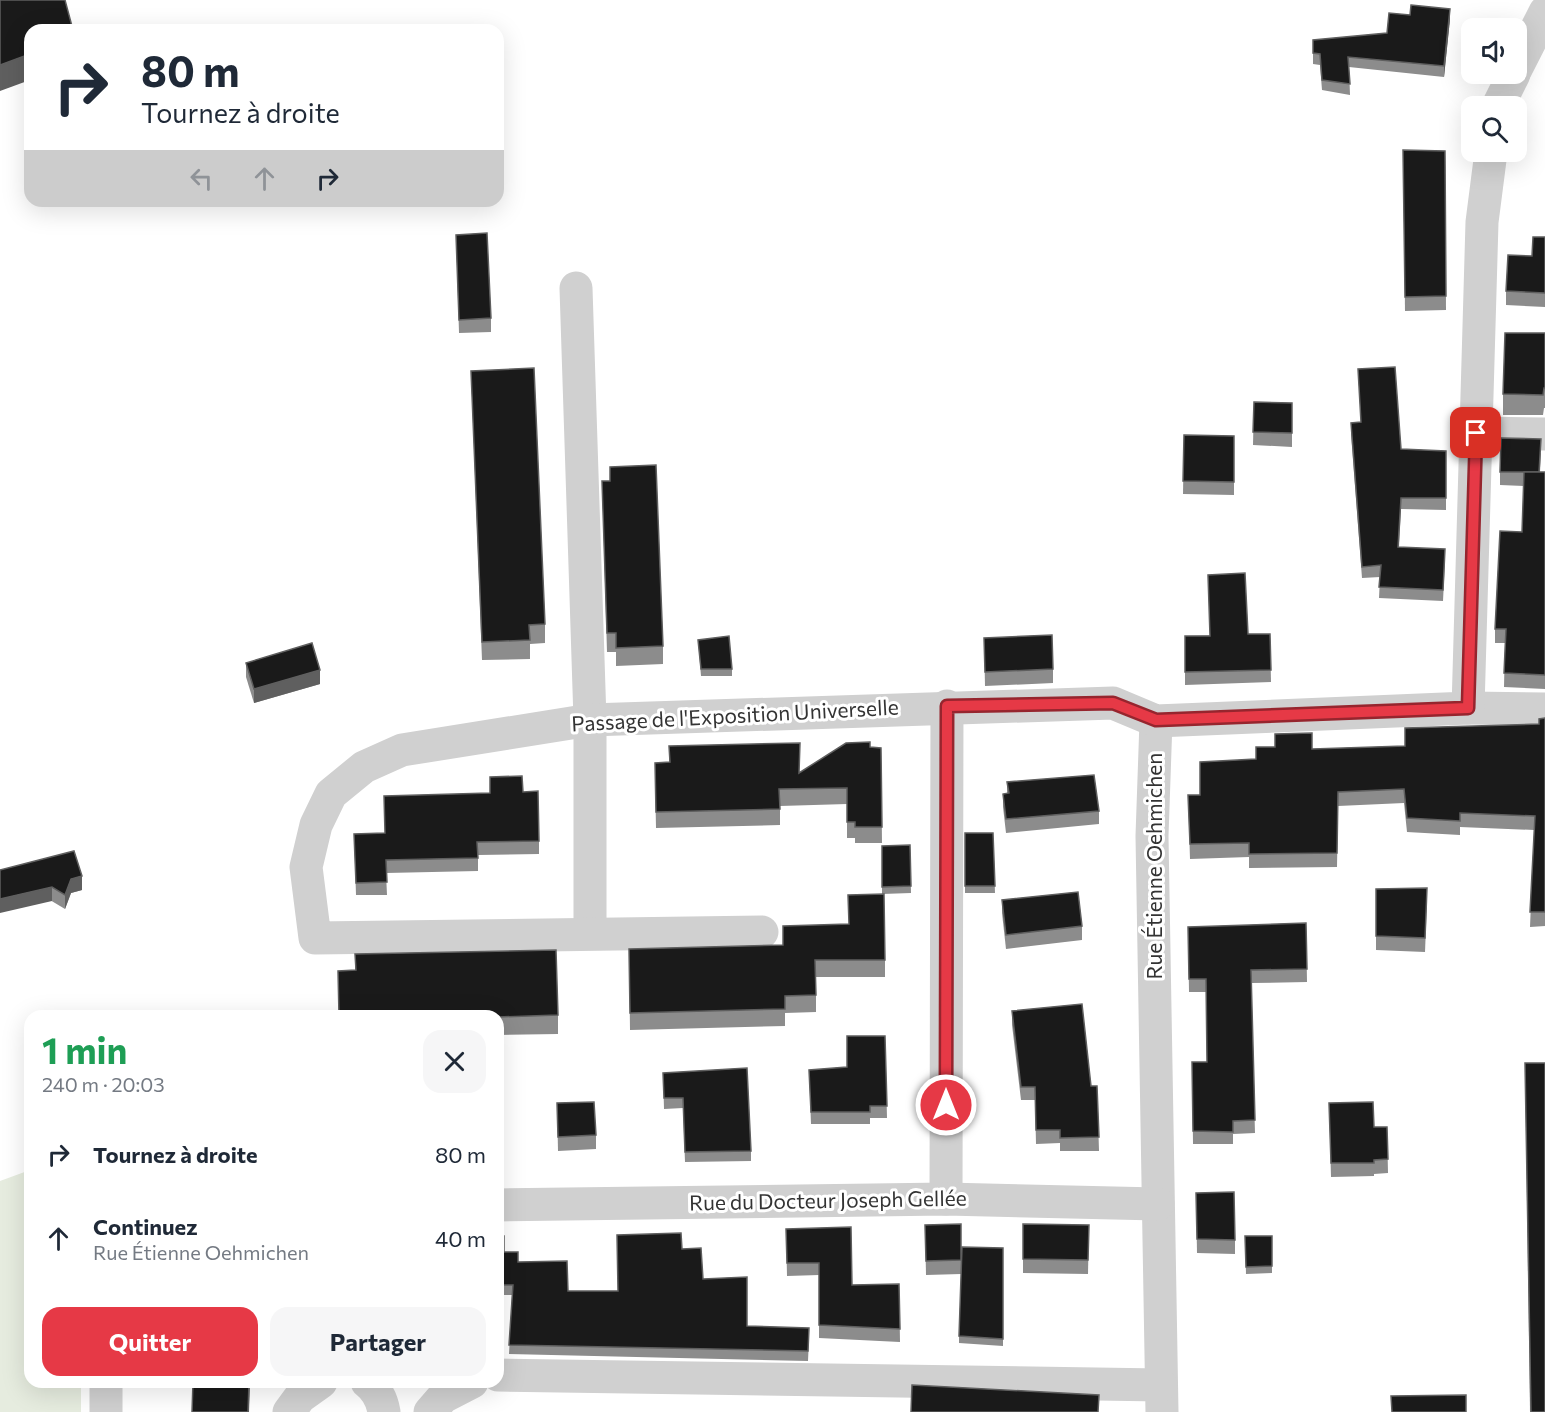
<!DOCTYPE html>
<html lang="fr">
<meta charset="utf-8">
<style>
:root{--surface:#fff;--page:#f6f6f7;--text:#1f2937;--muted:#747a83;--accent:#e63946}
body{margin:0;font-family:Commissioner,sans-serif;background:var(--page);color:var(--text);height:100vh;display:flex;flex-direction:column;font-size:22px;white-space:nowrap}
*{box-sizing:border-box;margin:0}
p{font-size:20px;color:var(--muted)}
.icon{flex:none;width:33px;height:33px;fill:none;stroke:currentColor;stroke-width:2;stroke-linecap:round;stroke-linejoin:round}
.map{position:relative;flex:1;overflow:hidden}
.panel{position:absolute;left:24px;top:1010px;width:480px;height:378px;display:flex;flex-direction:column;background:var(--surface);border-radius:18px;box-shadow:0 6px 24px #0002}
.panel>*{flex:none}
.guide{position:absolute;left:24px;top:24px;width:480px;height:183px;border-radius:18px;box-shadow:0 6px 24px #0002;background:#fff;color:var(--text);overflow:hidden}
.controls{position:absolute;left:1461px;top:18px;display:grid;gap:12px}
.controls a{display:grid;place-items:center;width:66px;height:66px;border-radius:12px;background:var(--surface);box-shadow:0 6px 24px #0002;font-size:30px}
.pin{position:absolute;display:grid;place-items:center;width:51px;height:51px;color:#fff;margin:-26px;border-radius:12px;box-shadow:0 3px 9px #0006}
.me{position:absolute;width:66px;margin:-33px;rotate:0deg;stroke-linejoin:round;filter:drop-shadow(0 0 4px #0008)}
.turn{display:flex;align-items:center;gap:21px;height:126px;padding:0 18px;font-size:27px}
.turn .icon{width:78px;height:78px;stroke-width:2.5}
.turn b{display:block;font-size:42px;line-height:51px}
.lanes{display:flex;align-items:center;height:57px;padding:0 18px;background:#0003;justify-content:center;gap:30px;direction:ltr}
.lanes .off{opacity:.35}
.round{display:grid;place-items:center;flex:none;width:63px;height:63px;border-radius:18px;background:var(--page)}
.head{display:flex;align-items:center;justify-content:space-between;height:102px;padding:0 18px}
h1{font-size:36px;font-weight:700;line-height:45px;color:#1e9e55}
.cta{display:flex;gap:12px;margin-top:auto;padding:12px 18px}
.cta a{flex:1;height:69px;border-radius:18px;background:var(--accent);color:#fff;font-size:24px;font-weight:700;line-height:69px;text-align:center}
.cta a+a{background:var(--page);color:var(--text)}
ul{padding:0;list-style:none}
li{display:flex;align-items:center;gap:18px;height:84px;padding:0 18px}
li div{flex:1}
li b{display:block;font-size:22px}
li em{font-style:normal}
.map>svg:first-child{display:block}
</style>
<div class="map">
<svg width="1545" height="1412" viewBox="0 0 1545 1412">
<rect width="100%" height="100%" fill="#fff"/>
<!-- green -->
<path fill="#e6ecdf" d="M30 1170V1382H81V1412H0V1181Z"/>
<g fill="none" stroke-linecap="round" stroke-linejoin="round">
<!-- minor -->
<g stroke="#d0d0d0" stroke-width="33">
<path d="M1516 69 1545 12"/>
<path d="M1498 106 1514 74"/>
<path d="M576 288 590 720V933"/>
<path d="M1476 433 1545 434"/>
<path d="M1468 708 1545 709"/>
<path d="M1156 721 1152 836 1162 1412"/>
<path d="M762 932 315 938 306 867 316 825 331 794 364 767 402 750 590 720 1113 703 1156 721 1468 708 1482 222 1491 152"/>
<path d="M946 1199 947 706"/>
<path d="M498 1205 946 1199 1158 1204"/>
<path d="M498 1375 1161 1385"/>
<path d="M106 1382V1412"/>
<path d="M367 1382C376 1389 382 1400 384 1412"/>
<path d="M289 1412 300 1397 321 1382"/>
<path d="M430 1412 443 1397 472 1382"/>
</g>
</g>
<!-- wall -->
<g fill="#8c8c8c">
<path d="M1450 19 1444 77 1349 67 1350 95 1322 90 1320 65 1313 64V40L1387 33Z"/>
<path d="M1403 150 1445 151 1446 310 1405 311Z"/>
<path d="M456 235 491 318V332L459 333Z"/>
<path d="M1545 237V307L1506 305V291Z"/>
<path d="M1545 333V408H1544L1543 415H1503V394Z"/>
<path d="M1358 369 1401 449 1446 451V510L1401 509 1399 547 1445 561 1443 601 1379 598 1380 577 1362 578 1351 434V423L1361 422Z"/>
<path d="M471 371 545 624V643L530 644V659L482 660Z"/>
<path d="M1254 402 1292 403V447L1253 445Z"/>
<path d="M1184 435 1234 436V495L1183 494Z"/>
<path d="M1541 453 1540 472H1545V689L1504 687 1505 643H1495V629L1522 532 1524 486 1500 485V472Z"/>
<path d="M602 481 663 646V664L616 666V652H607Z"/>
<path d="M1270 634 1271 682 1185 685V636Z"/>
<path d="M984 638 1053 669V683L985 686Z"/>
<path d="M698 640 732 669V676H701Z"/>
<path d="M246 663 320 684 254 703 246 677Z"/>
<path d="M1545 718V926L1530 927 1534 830 1460 827V835L1407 832 1404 803 1338 806 1337 867 1249 868V857L1190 859 1188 795H1200L1256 759 1312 749 1405 746 1539 724Z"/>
<path d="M669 746 799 773 870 747 881 748 882 843H855V838H847V804L780 806V825L656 828 655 779 669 762Z"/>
<path d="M1007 782 1099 811V824L1006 833 1003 807V794L1007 793Z"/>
<path d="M523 792 539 841V854L478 855V871L386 873 387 895H356L354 834 385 833Z"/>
<path d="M965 833H993L995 893H965Z"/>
<path d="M910 845 911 893 882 894V846Z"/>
<path d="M0 870 82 890 71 893 65 909Z"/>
<path d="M1376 889 1427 902 1425 952 1376 950Z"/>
<path d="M1002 900 1082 926V940L1006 949 1002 913Z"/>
<path d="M1306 923 1307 982 1251 983 1255 1133 1233 1134V1144H1193L1192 1062H1207L1206 992H1189L1188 927Z"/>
<path d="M629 949 885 960V977H816V1012L785 1013V1026L630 1030Z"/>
<path d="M355 954 558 1015V1034L498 1035V1016H339L338 971 355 970Z"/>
<path d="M1012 1011 1091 1086H1097L1099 1151H1060V1143L1036 1144 1035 1100H1021L1012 1025Z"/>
<path d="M885 1036 887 1118H870V1124H811L809 1070 847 1067Z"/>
<path d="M1525 1063 1545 1412H1530Z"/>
<path d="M663 1073 751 1151V1161L685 1162 683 1108 664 1109Z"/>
<path d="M498 1103H501L502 1152H498Z"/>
<path d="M557 1103 596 1135V1149L558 1151Z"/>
<path d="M1329 1103 1374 1127H1387L1388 1173 1374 1174V1176L1331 1177Z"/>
<path d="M1196 1193 1235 1240V1254L1197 1253Z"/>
<path d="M961 1224V1274L926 1275 925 1225Z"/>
<path d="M1023 1224 1089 1225 1088 1274 1023 1273Z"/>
<path d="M786 1229 852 1285 899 1284 900 1342 819 1338V1275L787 1276Z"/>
<path d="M498 1236 504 1252 518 1262 568 1291H618L682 1249 703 1279 747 1326 809 1338 808 1361 509 1354 512 1295H498Z"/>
<path d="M1245 1236H1272V1273L1246 1274Z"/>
<path d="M1003 1248V1346L959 1343V1336Z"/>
</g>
<!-- shaded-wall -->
<g fill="#5f5f5f">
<path d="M1450 9V19L1444 77V66Z"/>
<path d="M30 54V80L0 91V65Z"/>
<path d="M320 670V684L254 703V689Z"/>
<path d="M82 876V890L71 893 65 909V895L71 879Z"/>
<path d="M52 887V901L0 913V899Z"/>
<path d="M249 1382H250L249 1412H248Z"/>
</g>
<!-- building -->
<g fill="#1a1a1a" stroke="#5f5f5f" stroke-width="1.5">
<path d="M0 0H65L73 30H30V54L0 65Z"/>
<path d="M1411 5 1450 9 1444 66 1348 57 1350 84 1322 80 1320 54 1313 53V40L1387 33 1389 13 1410 15Z"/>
<path d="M1403 150 1445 151 1446 296 1405 297Z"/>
<path d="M487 233 491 318 459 320 456 235Z"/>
<path d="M1533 237H1545V293L1506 291 1508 255 1532 256Z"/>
<path d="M1505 333H1545V388H1544L1543 395 1503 394Z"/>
<path d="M1395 367 1401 449 1446 451V498H1401L1398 547 1445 549 1443 590 1379 587 1381 565 1362 567 1351 423 1361 422 1358 369Z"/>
<path d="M534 368 545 624 529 625 530 640 482 642 471 371Z"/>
<path d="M1254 402 1292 403V433L1253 432Z"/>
<path d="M1184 435 1234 436V482L1183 481Z"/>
<path d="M1501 438 1541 439 1539 472H1500Z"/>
<path d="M656 465 663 646 616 648V633H607L602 481H610V467Z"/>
<path d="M1524 472H1545V675L1504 673 1506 629H1495L1500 531 1522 532Z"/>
<path d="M1245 573 1248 634H1270L1271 670 1185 672V636H1210L1208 575Z"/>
<path d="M1052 635 1053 669 985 672 984 638Z"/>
<path d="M729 636 732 669H701L698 640Z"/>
<path d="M312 643 320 670 254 689 246 663Z"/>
<path d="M1545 718V912H1530L1535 816 1460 813V821L1407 818 1404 789 1338 792 1337 853 1249 854V843L1190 844 1188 795H1200V762L1256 759V747H1275V734L1312 733V749L1405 746V728L1539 724V719Z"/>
<path d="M870 742V747L881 748 882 827H855V822H847V788L779 789 780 809 656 812 655 763 670 762 669 746 800 743 799 773 846 743Z"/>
<path d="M1094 775 1099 811 1006 819 1003 794 1009 793 1007 782Z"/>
<path d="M522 776 523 792 538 791 539 841 477 842 478 858 386 860 387 882 356 883 354 834 385 833 384 796 490 793V777Z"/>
<path d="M965 833H993L995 886H965Z"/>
<path d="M910 845 911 886 882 887V846Z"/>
<path d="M74 851 82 876 71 879 65 895 52 887 0 899V870Z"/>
<path d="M1427 888 1425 938 1376 936V889Z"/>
<path d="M1078 892 1082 926 1006 935 1002 900Z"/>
<path d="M884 894 885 960H815L816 995 785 996V1009L630 1013 629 949 783 945V926L849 924 848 895Z"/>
<path d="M1306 923 1307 969 1251 970 1255 1120 1233 1121V1132L1193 1131 1192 1062H1207L1206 979H1189L1188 927Z"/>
<path d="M556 950 558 1015 498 1017V1016H339L338 971 356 970 355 954Z"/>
<path d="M1082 1004 1091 1086H1097L1099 1137 1060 1138V1130H1036L1035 1087H1021L1012 1011Z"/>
<path d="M847 1036H885L887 1106H870V1112H811L809 1070 847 1067Z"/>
<path d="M1525 1063H1545V1412H1531Z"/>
<path d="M747 1068 751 1151 685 1152 683 1098H664L663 1073Z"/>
<path d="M594 1102 596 1135 558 1137 557 1103Z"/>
<path d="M1373 1102 1374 1127H1387L1388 1159 1374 1160V1163H1331L1329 1103Z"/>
<path d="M498 1103H501L502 1138H498Z"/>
<path d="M1234 1192 1235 1240 1197 1239 1196 1193Z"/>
<path d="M961 1224V1260L926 1261 925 1225Z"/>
<path d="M1023 1224 1089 1225 1088 1260 1023 1259Z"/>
<path d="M851 1227 852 1285 899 1284 900 1329 819 1325V1263H787L786 1229Z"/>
<path d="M681 1233 682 1249 701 1248 703 1279 747 1277V1326L809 1328 808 1351 509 1345 513 1285H498V1236H504V1252H518V1262L567 1261 568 1291H618L617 1235Z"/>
<path d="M1245 1236H1272V1266L1246 1267Z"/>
<path d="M962 1247 1003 1248V1339L959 1336Z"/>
<path d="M193 1382H249L248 1412H192Z"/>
<path d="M912 1385 1099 1395 1098 1412H911Z"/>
<path d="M1466 1395V1412H1392L1391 1396Z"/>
</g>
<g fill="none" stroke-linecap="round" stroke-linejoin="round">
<!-- route casing -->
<g stroke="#96252e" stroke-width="15">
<path id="route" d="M946 1105 947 706 1113 703 1156 720 1468 708 1476 433"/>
</g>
<!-- route -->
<use href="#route" stroke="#e63946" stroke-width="10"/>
</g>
<g text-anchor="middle" stroke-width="6" stroke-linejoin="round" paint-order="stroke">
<!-- street labels -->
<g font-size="21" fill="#333" stroke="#fff">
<text transform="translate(735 716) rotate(-3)" y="7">Passage de l'Exposition Universelle</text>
<text transform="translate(1155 866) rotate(-90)" y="7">Rue Étienne Oehmichen</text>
<text transform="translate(828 1201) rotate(-1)" y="7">Rue du Docteur Joseph Gellée</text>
</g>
</g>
</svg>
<div class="controls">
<a><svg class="icon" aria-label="sound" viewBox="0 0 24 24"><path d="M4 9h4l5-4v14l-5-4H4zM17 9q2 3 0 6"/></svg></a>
<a><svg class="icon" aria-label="search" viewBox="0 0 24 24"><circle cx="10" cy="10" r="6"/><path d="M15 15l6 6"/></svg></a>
</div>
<div class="pin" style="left:1476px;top:433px;background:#d93025"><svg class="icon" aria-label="arrive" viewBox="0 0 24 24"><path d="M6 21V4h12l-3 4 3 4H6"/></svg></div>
<svg class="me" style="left:946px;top:1105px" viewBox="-20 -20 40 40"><circle r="17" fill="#e63946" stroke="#fff" stroke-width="3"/><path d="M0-11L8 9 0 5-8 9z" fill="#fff"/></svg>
<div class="guide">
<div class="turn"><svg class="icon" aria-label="right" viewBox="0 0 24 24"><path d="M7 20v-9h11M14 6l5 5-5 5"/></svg><div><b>80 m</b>Tournez à droite</div></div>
<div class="lanes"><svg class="icon off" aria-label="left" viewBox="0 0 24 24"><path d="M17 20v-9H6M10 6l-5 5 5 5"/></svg><svg class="icon off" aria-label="ahead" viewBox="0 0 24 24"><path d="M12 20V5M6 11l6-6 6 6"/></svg><svg class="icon" aria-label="right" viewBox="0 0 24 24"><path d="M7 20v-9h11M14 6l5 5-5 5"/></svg></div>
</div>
<section class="panel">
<div class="head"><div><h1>1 min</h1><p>240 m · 20:03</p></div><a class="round"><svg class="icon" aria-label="close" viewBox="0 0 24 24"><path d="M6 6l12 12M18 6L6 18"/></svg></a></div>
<ul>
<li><svg class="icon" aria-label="right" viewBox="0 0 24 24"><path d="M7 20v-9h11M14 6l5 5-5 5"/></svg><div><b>Tournez à droite</b></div><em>80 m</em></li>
<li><svg class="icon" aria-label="ahead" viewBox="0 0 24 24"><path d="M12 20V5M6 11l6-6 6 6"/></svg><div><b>Continuez</b><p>Rue Étienne Oehmichen</p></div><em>40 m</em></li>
</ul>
<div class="cta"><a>Quitter</a><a>Partager</a></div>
</section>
</div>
